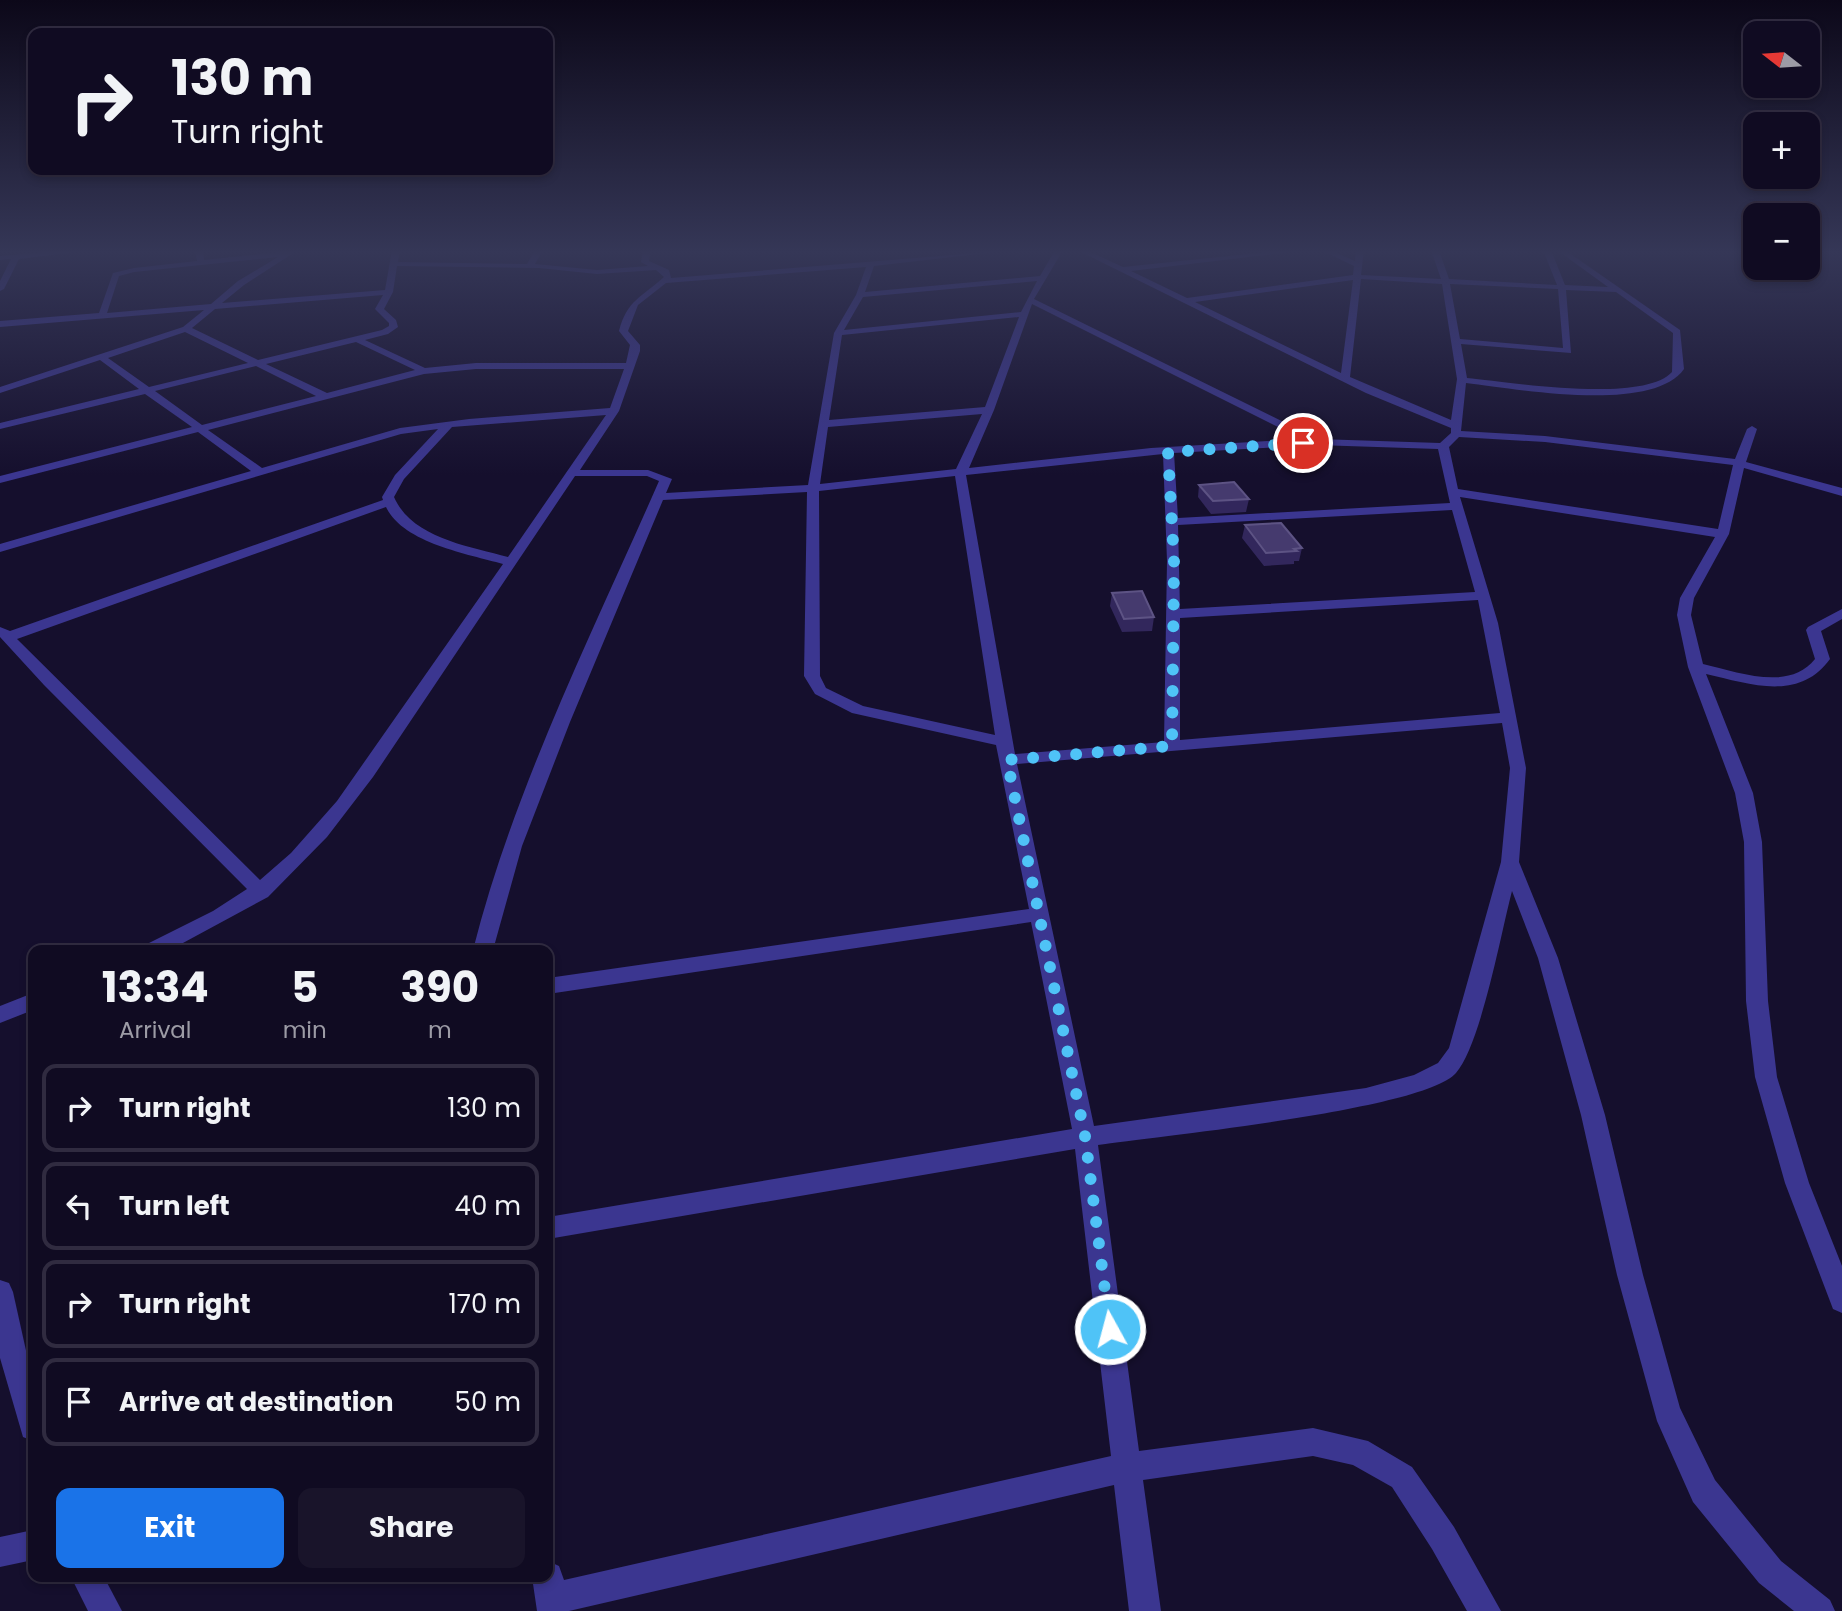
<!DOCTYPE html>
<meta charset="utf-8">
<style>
:root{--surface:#100b22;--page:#19142a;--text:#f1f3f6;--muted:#9c9ba5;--line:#302b40;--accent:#1a73e8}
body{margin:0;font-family:Poppins,sans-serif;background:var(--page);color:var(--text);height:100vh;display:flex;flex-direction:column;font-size:26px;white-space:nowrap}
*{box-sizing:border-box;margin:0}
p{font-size:23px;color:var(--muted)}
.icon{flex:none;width:38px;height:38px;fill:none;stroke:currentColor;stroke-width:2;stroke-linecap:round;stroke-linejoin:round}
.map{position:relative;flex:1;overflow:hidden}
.side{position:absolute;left:28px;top:945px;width:525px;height:637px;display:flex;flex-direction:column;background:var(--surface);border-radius:14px;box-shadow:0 4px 10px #0003,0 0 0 2px var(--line)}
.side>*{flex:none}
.guide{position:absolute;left:28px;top:28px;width:525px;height:147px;border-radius:14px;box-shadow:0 4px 10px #0003,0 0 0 2px var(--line);background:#100b22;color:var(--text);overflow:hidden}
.needle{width:46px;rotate:287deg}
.controls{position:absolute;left:1743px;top:21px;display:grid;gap:14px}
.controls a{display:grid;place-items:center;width:77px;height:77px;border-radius:14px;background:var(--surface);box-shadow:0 4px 10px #0003,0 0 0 2px var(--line);font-size:35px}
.pin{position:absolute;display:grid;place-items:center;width:60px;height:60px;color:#fff;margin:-30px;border:4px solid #fff;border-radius:50%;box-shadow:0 2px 7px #0007}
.me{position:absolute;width:77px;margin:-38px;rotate:353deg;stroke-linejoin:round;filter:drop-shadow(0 0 5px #0008)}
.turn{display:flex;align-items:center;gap:24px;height:147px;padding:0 28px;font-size:32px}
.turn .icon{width:91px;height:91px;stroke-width:2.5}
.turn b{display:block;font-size:49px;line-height:60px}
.eta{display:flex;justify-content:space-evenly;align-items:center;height:119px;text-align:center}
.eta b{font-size:42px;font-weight:700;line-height:49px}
.button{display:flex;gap:14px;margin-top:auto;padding:14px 28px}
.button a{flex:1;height:80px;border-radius:14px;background:var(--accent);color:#fff;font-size:28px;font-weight:700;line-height:80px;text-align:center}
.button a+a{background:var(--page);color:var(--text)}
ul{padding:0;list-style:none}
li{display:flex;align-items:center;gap:21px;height:88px;margin:0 14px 10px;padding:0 14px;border:4px solid var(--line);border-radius:14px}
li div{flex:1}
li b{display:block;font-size:26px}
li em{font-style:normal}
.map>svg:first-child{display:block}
</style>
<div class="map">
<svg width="1842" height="1611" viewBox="0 0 1842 1611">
<rect width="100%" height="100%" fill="#150f2d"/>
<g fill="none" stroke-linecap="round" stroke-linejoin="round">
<!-- minor -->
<g fill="#3b3690" fill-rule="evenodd">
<path d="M66 250H92L19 259 4 289 0 291V281L11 259 0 260V256Z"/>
<path d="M195 250H203L204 260 298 250 244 285 222 303 385 290 392 250H400L398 262 527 264 535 250H543L535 264 597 270 648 266 641 262 643 250H651L649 261 669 270 671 278 1013 250 874 266 865 292 1040 276 1055 250H1063L1034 299 1318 439 1440 443 1451 433V428L1366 393 1077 250H1086L1123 267 1286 250H1308L1131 271 1187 298 1353 275 1354 266 1321 250H1330L1355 261 1356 250H1364L1361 275 1441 279 1431 250H1439L1449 279 1557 285 1543 250H1551L1565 285 1608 287 1557 250H1565L1680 330 1684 369C1652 414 1517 389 1466 383L1461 431 1545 436 1735 459 1747 429 1752 426 1757 429 1746 462 1842 488V496L1744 468 1729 534 1694 598 1691 615 1703 664C1738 672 1789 692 1815 659L1806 630 1808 627 1842 609V619L1821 631 1830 659C1799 702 1750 684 1706 674L1753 793 1762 842 1768 1001 1777 1077 1809 1183 1842 1266V1313L1833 1309 1785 1183 1755 1077 1746 1001 1744 842 1735 793 1688 667 1677 615 1680 598 1715 537 1460 497 1498 623 1526 768 1519 862 1558 958 1605 1115 1643 1275 1680 1408 1715 1480 1781 1561 1830 1600 1835 1611H1794L1759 1583 1693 1502 1657 1421 1617 1275 1581 1115 1538 958 1512 891C1501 933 1481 1044 1456 1073 1424 1110 1159 1136 1098 1145L1139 1451 1313 1428 1368 1441 1412 1467 1454 1527 1501 1611H1467L1432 1549 1392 1487 1353 1465 1313 1456 1143 1480 1161 1611H1129L1114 1485 569 1611H537L532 1577H548V1561L559 1566 564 1580 1111 1456 1075 1149 548 1239V1217L1072 1129 1031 922 548 994V978L1029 909 996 745 852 713 815 694 804 676 807 492 663 500 570 722 522 846 493 950H473C514 788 593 632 659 481L647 476H575L373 777 327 837 268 897 170 950H142L145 945 213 911 247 889 44 685 0 637V627L10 631 383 500 382 497 395 475 438 429 401 434 0 552V544L251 471 198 432 0 483V476L192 427 145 394 0 429V423L139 389 100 360 0 393V387L183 327 204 310 0 327V321L99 313 113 273 134 268 197 261ZM278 257 238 281 211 304 107 313 119 276 134 272ZM397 266 539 268 597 274 656 270 664 277C642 297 627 300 619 331L630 345 626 363H476L425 368 365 340 388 334 398 327 396 320 384 309 393 292ZM866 267 856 295 834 333 808 485 666 493 672 479 648 470H580L619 411 640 351V345L628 331 638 305 666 283ZM1361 279 1442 284 1457 379 1451 420 1350 377ZM1353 280 1341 373 1195 302ZM1037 281 1021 312 844 330 863 297ZM1450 284 1558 289 1563 348 1460 339ZM1566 290 1616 292 1673 333 1672 372C1643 404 1509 382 1467 378L1461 344 1571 353ZM383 295 375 309 389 323V326L382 330 258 360 192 328 215 309ZM1032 304 1302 439 1151 448 969 468 994 410ZM1019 317 985 407 829 420 842 335ZM185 332 248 363 149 387 108 358ZM356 342 415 370 327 393 266 364ZM256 366 316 396 202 425 155 391ZM476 369H624L610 408 469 419 400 428 262 468 208 430 424 374ZM982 414 956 469 820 484 828 427ZM606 415 508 557C468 546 412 538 394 497L404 479 452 427ZM1459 437 1545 442 1733 465 1718 529 1458 489 1449 447ZM1316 445 1438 449 1450 503 1178 518 1174 453ZM1163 454 1167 561 1164 742 1015 754 966 475ZM955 476 995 735 863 706 826 688 820 676 819 491ZM386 507C403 543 468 554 503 564L337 801 291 853 260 880 17 639ZM1452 510 1475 592 1180 609 1178 525ZM1478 600 1500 713 1180 740V618ZM1502 723 1510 768 1501 862 1449 1048 1438 1063 1414 1075 1366 1088 1094 1126 1017 764Z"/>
<path d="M33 993V1010L0 1023V1006Z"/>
<path d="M0 1280 9 1283 13 1292 33 1382V1441L23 1437 0 1358Z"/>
<path d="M33 1530V1560L0 1567V1537Z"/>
<path d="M71 1577H104L122 1611H88Z"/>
</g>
</g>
<!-- wall -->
<g fill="#32275c">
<path d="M1199 485 1249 499 1246 512 1211 514 1198 497Z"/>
<path d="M1245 525 1302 548 1299 561H1294V564L1264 566 1242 538Z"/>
<path d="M1112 593 1154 617 1152 631 1122 632 1110 606Z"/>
</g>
<!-- building -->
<g fill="#453a6e" stroke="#5d5384" stroke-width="2">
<path d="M1234 482 1249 499 1213 501 1199 485Z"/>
<path d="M1281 523 1302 548 1294 549 1297 551 1266 553 1245 525Z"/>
<path d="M1142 591 1154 617 1124 619 1112 593Z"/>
</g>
<!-- sky -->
<linearGradient id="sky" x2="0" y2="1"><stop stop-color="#0c0819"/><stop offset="0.53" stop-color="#353757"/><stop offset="1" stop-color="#353757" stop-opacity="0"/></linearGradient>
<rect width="1842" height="475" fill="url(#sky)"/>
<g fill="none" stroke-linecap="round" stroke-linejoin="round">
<!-- route -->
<path stroke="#4fc3f7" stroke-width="12" stroke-dasharray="0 21.6" d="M1110 1329 1085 1136 1007 760 1172 746 1174 561 1168 452 1303 443"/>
</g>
</svg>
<div class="controls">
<a><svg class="needle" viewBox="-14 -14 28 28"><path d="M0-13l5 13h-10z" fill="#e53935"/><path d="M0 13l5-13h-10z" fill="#9c9ba5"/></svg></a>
<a>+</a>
<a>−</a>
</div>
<div class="pin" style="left:1303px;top:443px;background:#d93025"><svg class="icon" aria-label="arrive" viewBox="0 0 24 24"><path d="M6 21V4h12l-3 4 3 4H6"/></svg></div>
<svg class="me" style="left:1110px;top:1329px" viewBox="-20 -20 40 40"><circle r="17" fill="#4fc3f7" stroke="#fff" stroke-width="3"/><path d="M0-11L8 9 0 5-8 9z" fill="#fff"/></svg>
<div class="guide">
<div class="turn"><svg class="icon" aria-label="right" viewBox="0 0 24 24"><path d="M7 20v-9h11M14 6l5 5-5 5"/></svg><div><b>130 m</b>Turn right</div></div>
</div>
<section class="side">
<div class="eta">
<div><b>13:34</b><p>Arrival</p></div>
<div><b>5</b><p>min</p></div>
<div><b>390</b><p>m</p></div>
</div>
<ul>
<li><svg class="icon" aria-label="right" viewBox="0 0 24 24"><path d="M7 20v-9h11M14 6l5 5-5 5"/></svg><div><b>Turn right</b></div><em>130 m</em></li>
<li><svg class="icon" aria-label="left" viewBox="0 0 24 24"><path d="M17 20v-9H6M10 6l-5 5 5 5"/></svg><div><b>Turn left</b></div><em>40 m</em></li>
<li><svg class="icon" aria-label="right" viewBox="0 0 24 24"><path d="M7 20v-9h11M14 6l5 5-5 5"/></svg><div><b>Turn right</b></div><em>170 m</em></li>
<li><svg class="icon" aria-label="arrive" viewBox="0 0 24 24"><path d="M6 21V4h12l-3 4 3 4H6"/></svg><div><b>Arrive at destination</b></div><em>50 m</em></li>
</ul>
<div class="button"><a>Exit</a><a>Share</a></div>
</section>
</div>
